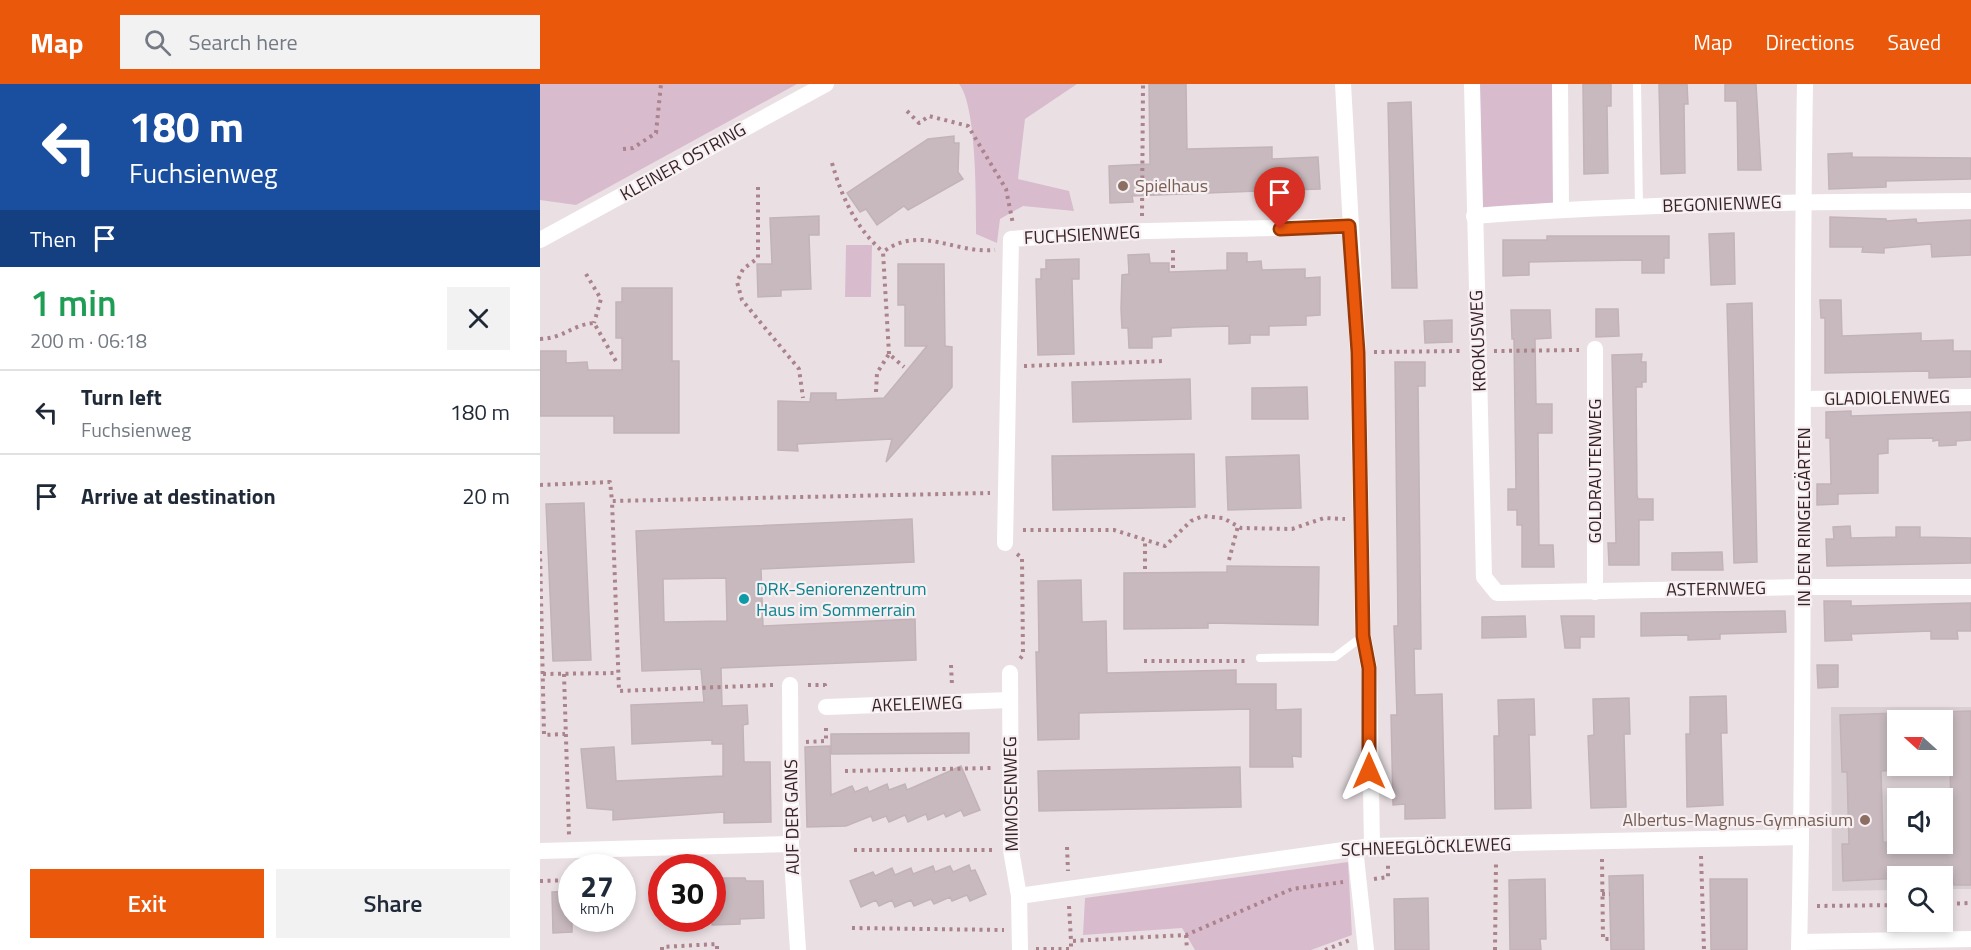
<!DOCTYPE html>
<meta charset="utf-8">
<style>
:root{--surface:#fff;--page:#f2f2f3;--text:#1f2937;--muted:#747a83;--line:#e0e1e3;--accent:#ea580c}
body{margin:0;font-family:"Titillium Web",sans-serif;background:var(--page);color:var(--text);height:100vh;display:flex;flex-direction:column;font-size:22px;white-space:nowrap}
*{box-sizing:border-box;margin:0}
p{font-size:20px;color:var(--muted)}
.icon{flex:none;width:33px;height:33px;fill:none;stroke:currentColor;stroke-width:2;stroke-linecap:round;stroke-linejoin:round}
.map{position:relative;flex:1;overflow:hidden}
.drawer{display:flex;flex-direction:column;background:var(--surface);width:540px}
.drawer>*{flex:none}
.hud{background:#1a4fa0;color:#fff;overflow:hidden}
.needle{width:39px;rotate:291deg}
.buttons{position:absolute;left:1347px;top:626px;display:grid;gap:12px}
.buttons a{display:grid;place-items:center;width:66px;height:66px;border-radius:0px;background:var(--surface);box-shadow:0 3px 9px #0003;font-size:30px}
.speed{position:absolute;left:18px;top:770px;display:flex;gap:12px;font-size:30px;font-weight:700;text-align:center}
.speed>*{display:grid;place-content:center;width:78px;height:78px;border-radius:50%;background:var(--surface);box-shadow:0 3px 9px #0003;line-height:1}
.speed small{font-size:15px;font-weight:400}
.speed .limit{border:9px solid #d22;background:#fff;color:#111}
.pin{position:absolute;display:grid;place-items:center;width:51px;height:51px;color:#fff;margin:-62px -26px;border-radius:50% 50% 50% 0;rotate:-45deg;box-shadow:0 0 6px #0007}
.pin .icon{rotate:45deg}
.me{position:absolute;width:66px;margin:-33px;rotate:0deg;stroke-linejoin:round;filter:drop-shadow(0 0 4px #0008)}
.turn{display:flex;align-items:center;gap:21px;height:126px;padding:0 30px;font-size:27px}
.turn .icon{width:78px;height:78px;stroke-width:2.5}
.turn b{display:block;font-size:42px;line-height:51px}
.then{display:flex;align-items:center;height:57px;padding:0 30px;background:#0003;gap:12px;font-size:22px}
.round{display:grid;place-items:center;flex:none;width:63px;height:63px;border-radius:0px;background:var(--page)}
.head{display:flex;align-items:center;justify-content:space-between;height:102px;padding:0 30px}
h1{font-size:36px;font-weight:600;line-height:45px;color:#1e9e55}
.action{display:flex;gap:12px;margin-top:auto;padding:12px 30px}
.action a{flex:1;height:69px;border-radius:0px;background:var(--accent);color:#fff;font-size:24px;font-weight:600;line-height:69px;text-align:center}
.action a+a{background:var(--page);color:var(--text)}
ul{padding:0;list-style:none}
li{display:flex;align-items:center;gap:18px;height:84px;padding:0 30px;border-top:2px solid var(--line)}
li div{flex:1}
li b{display:block;font-size:22px}
li em{font-style:normal}
header{display:flex;align-items:center;gap:36px;box-sizing:border-box;height:84px;padding:0 30px;background:var(--accent);color:#fff}
header strong{font-size:28px}
nav{display:flex;gap:33px;margin-inline-start:auto;font-size:21px}
.search{width:420px;height:54px;background:var(--page);display:flex;align-items:center;gap:15px;box-sizing:border-box;padding:0 21px;border-radius:0px;color:var(--muted);font-size:22px}
main{display:flex;flex:1;min-height:0}
.map>svg:first-child{display:block}
</style>
<header>
<strong>Map</strong>
<div class="search"><svg class="icon" aria-label="search" viewBox="0 0 24 24"><circle cx="10" cy="10" r="6"/><path d="M15 15l6 6"/></svg>Search here</div>
<nav><a>Map</a><a>Directions</a><a>Saved</a></nav>
</header>
<main>
<section class="drawer">
<div class="hud">
<div class="turn"><svg class="icon" aria-label="left" viewBox="0 0 24 24"><path d="M17 20v-9H6M10 6l-5 5 5 5"/></svg><div><b>180 m</b>Fuchsienweg</div></div>
<div class="then">Then<svg class="icon" aria-label="arrive" viewBox="0 0 24 24"><path d="M6 21V4h12l-3 4 3 4H6"/></svg></div>
</div>
<div class="head"><div><h1>1 min</h1><p>200 m · 06:18</p></div><a class="round"><svg class="icon" aria-label="close" viewBox="0 0 24 24"><path d="M6 6l12 12M18 6L6 18"/></svg></a></div>
<ul>
<li><svg class="icon" aria-label="left" viewBox="0 0 24 24"><path d="M17 20v-9H6M10 6l-5 5 5 5"/></svg><div><b>Turn left</b><p>Fuchsienweg</p></div><em>180 m</em></li>
<li><svg class="icon" aria-label="arrive" viewBox="0 0 24 24"><path d="M6 21V4h12l-3 4 3 4H6"/></svg><div><b>Arrive at destination</b></div><em>20 m</em></li>
</ul>
<div class="action"><a>Exit</a><a>Share</a></div>
</section>
<div class="map">
<svg width="1431" height="866" viewBox="0 0 1431 866">
<rect width="100%" height="100%" fill="#eae0e4"/>
<!-- built -->
<path fill="#d9cfd3" fill-rule="evenodd" d="M1291 623H1431V805H1403L1402 792H1358L1357 806 1292 807ZM1358 636H1402V681H1358ZM1358 714H1402V759H1358Z"/>
<!-- green -->
<g fill="#d9bbce">
<path d="M0 0H257L36 121 0 116Z"/>
<path d="M419 0H537L485 35 478 95 529 107 534 127 483 122 460 135 457 159 436 150C436 119 437 22 419 0Z"/>
<path d="M932 0H1020L1021 125 934 132Z"/>
<path d="M306 161H332L331 213H305Z"/>
<path d="M808 778 812 851 771 866H655L642 844 543 851 545 814Z"/>
</g>
<!-- building -->
<g fill="#c7b9bd" stroke="#c3b3b8" stroke-width="1.5" fill-rule="evenodd">
<path d="M609 0H646L647 65 732 63V75L778 73 780 105 748 106V112L718 113V107L592 112 593 118 570 119 569 82 610 80Z"/>
<path d="M1043 0H1071V22H1067L1068 89 1044 90Z"/>
<path d="M1119 0H1147L1148 20H1144L1145 89 1121 90Z"/>
<path d="M1185 0H1216L1221 86H1198L1197 17H1185Z"/>
<path d="M871 18 877 204H852L848 19Z"/>
<path d="M414 52V59H419L418 88 423 95 368 126 364 122 337 141 326 125 320 128 307 109 388 55Z"/>
<path d="M1312 69V73L1431 74V95L1346 97V103L1289 105 1288 70Z"/>
<path d="M279 132V151H269L271 205 241 206V212L218 213 217 180H232L230 134Z"/>
<path d="M1290 133 1346 135V137L1376 135 1377 139 1431 136V171L1392 173 1391 160 1344 164V169L1322 168 1323 163H1290Z"/>
<path d="M1194 149 1195 200 1171 201 1169 150Z"/>
<path d="M1007 152H1129V174H1124V189H1102V176L1036 177 989 178V191L963 192V156H1007Z"/>
<path d="M687 169H707V178L721 177 722 186 765 185V194L780 193V231L766 232V241L729 242V251H710V259L689 260V242L652 243 631 244V252L612 253V264H589L588 244H582L581 225 582 191 589 190 588 171 609 170 610 179H629V188L687 186Z"/>
<path d="M539 175V195H532L534 270 498 271 496 195H501V185H506V176Z"/>
<path d="M358 180H404L405 262 412 263V303L346 378 352 355 257 360 258 367 238 366V317L270 318 271 309H296V316L344 314 387 262H365V221H358Z"/>
<path d="M82 204H132V277H139V349H74V332H0V267H26V279L47 278 48 286H82V254H76V218H82Z"/>
<path d="M1280 216H1301L1302 252 1381 249V257L1413 256V267H1431V293L1389 294V287L1285 289V234H1281Z"/>
<path d="M1212 219 1217 478 1194 479 1187 220Z"/>
<path d="M1056 225H1078L1079 252 1056 253Z"/>
<path d="M971 226H1010L1011 254 995 255 996 320H1012V349H998L999 461H1013L1014 483H982V441H977V426H968V405H976L974 255H972Z"/>
<path d="M912 236V258L885 259 884 237Z"/>
<path d="M1102 270 1101 278H1106V298H1102V303H1096L1097 411 1098 415H1113V436H1099V481H1069L1068 459H1076L1072 271Z"/>
<path d="M855 278H885V302H878L881 565H874L875 611 902 610 905 734 865 735V720L853 721 851 631H857L854 542H858Z"/>
<path d="M650 295 651 335 533 338 532 298Z"/>
<path d="M767 303 768 335H712V304Z"/>
<path d="M1311 327V332L1431 328V356L1416 357V361L1399 362V356L1393 357V354L1348 355V369L1338 370V409L1298 410V420L1277 421V400H1291L1290 354H1286V328Z"/>
<path d="M654 370 655 423 513 426 512 372Z"/>
<path d="M759 371 761 424 688 426 686 373Z"/>
<path d="M44 419 51 576 13 577 6 420Z"/>
<path d="M372 435 374 478 221 485 223 542 375 535 376 576 181 584 182 622 207 621 208 640 203 641 204 678H230L231 738 184 739V728L73 736V726L47 724 41 665 74 663 76 697 183 692V660H172V656L92 660 91 621 164 618 161 585 102 587 96 447ZM186 494 187 537 124 538 123 495Z"/>
<path d="M1310 442 1311 454 1356 453V443H1380V453L1431 454V479L1287 482 1286 455H1294L1293 443Z"/>
<path d="M1182 468 1183 486H1132V469Z"/>
<path d="M687 482 779 483 778 541 668 539V544L584 545V489L687 488Z"/>
<path d="M541 496 542 538 566 537 567 589 696 586V600H736V626L761 625V673L752 672 753 683H710V625L539 629V655L498 656 496 568H499L498 497Z"/>
<path d="M1284 517H1311V522L1431 519V547H1417L1418 555H1391V547L1311 550 1312 556 1285 557Z"/>
<path d="M1245 527 1246 548 1180 550V555L1148 556V551L1101 552V529Z"/>
<path d="M985 532 986 553 942 554V533Z"/>
<path d="M1021 532H1054V553H1040V564H1025Z"/>
<path d="M1277 581H1298V603L1278 604Z"/>
<path d="M1186 612 1187 649H1181L1183 721 1147 723 1146 650H1150V613Z"/>
<path d="M1089 614 1090 650H1084L1086 723 1051 724 1048 652 1054 651 1053 615Z"/>
<path d="M994 615 995 651H989L991 724 955 725 954 652H959L958 616Z"/>
<path d="M1431 627V801H1414L1413 793 1402 792 1303 797 1302 760H1309L1307 688H1302L1300 631 1358 629V686L1341 687 1343 758 1402 759V757L1412 756 1410 685H1402V628Z"/>
<path d="M429 649V669L291 670V650Z"/>
<path d="M290 662 291 711 312 702 315 708 327 703 329 708 347 700 349 706 365 700 367 706 421 682 440 726 424 732 421 726 406 733 404 729 388 736 386 730 368 738 365 731 349 738 346 732 333 737 331 732 306 742 267 743 265 663Z"/>
<path d="M700 683 701 723 499 727 498 687Z"/>
<path d="M429 781 431 787 435 786 446 810 430 817 427 811 412 817 410 813 394 820 391 815 374 822 371 816 355 823 352 816 339 822 336 816 321 823 310 797 333 788 335 792 352 784 355 791 371 784 373 790 393 782 395 788 410 782 413 788Z"/>
<path d="M1103 791 1104 866H1071L1069 792Z"/>
<path d="M172 794H205L206 797H223L224 834 200 835V840L172 841Z"/>
<path d="M1005 795 1006 855H1000L1001 866H970L969 796Z"/>
<path d="M1170 795H1207V866H1171Z"/>
<path d="M32 807V848L13 849 12 808Z"/>
<path d="M888 814 889 866H855L854 815Z"/>
</g>
<g fill="none" stroke-linecap="round" stroke-linejoin="round">
<!-- path -->
<g stroke="#ab838c" stroke-width="4" stroke-dasharray="3 4.5" stroke-linecap="butt">
<path d="M367 27 379 39 389 32 428 42 466 105 473 140"/>
<path d="M83 65 93 64 116 49 121 0"/>
<path d="M292 79C302 114 316 144 343 168"/>
<path d="M218 103V174L203 185 197 198 202 216 259 285 263 314"/>
<path d="M602 132 603 0"/>
<path d="M633 184V163"/>
<path d="M46 190 61 215 54 239"/>
<path d="M0 255C25 254 31 241 54 239L77 279"/>
<path d="M954 267 1039 266"/>
<path d="M834 268 922 267"/>
<path d="M349 270 343 168C380 140 414 170 455 166"/>
<path d="M484 282 624 277"/>
<path d="M336 308 337 289 349 270 364 283"/>
<path d="M0 401 70 398 72 417"/>
<path d="M483 446H574L625 462 651 437 663 432 683 434 701 444 752 445 784 434 805 435"/>
<path d="M0 467 4 651 25 650"/>
<path d="M477 470 482 474 483 571 479 576"/>
<path d="M689 476 698 442"/>
<path d="M605 485V457"/>
<path d="M604 577H707"/>
<path d="M411 581 412 601"/>
<path d="M3 590 78 589"/>
<path d="M24 590 29 751"/>
<path d="M233 601 79 607 72 417 450 409"/>
<path d="M268 601H285V606"/>
<path d="M266 658 286 657V640"/>
<path d="M305 687 453 684"/>
<path d="M527 763 528 787"/>
<path d="M314 766H455"/>
<path d="M1161 772 1164 866"/>
<path d="M1062 775 1063 855H1071"/>
<path d="M834 795 848 793V779"/>
<path d="M0 797 32 796"/>
<path d="M1062 810H1070"/>
<path d="M1402 820 1431 819"/>
<path d="M529 822 531 857"/>
<path d="M1277 822 1358 821"/>
<path d="M1406 840V820"/>
<path d="M312 844 464 846"/>
<path d="M646 851 647 866"/>
<path d="M496 865H531V857L646 851 752 805 803 798"/>
<path d="M122 866V863L177 860V866"/>
<path d="M785 866 810 856"/>
<path d="M955 866 956 777"/>
</g>
<!-- lane -->
<g stroke="#fff" stroke-width="8">
<path d="M1097 0 1099 123"/>
<path d="M720 574 795 573 823 552"/>
</g>
<!-- street -->
<g stroke="#fff" stroke-width="16">
<path d="M803 0 818 268 823 552 829 584 832 762"/>
<path d="M932 0 944 493 957 509 1265 503H1431"/>
<path d="M1020 0 1021 125"/>
<path d="M934 132C1099 119 1265 118 1431 117"/>
<path d="M0 156 286 0"/>
<path d="M1055 265V508"/>
<path d="M1263 315 1431 313"/>
<path d="M465 459 471 155 568 148 809 142"/>
<path d="M470 589 471 766 479 812 480 866"/>
<path d="M250 601 251 760 258 866"/>
<path d="M286 623 469 616"/>
<path d="M815 764 826 866"/>
<path d="M0 767 251 760"/>
<path d="M479 812 832 762 1261 753"/>
<path d="M1260 858 1431 855"/>
<path d="M1259 866C1266 577 1260 289 1265 0"/>
</g>
</g>
<g fill="none" stroke-linecap="round" stroke-linejoin="round">
<!-- route casing -->
<g stroke="#983908" stroke-width="15">
<path id="route" d="M740 145 809 142 818 268 823 552 829 584V687"/>
</g>
<!-- route -->
<use href="#route" stroke="#ea580c" stroke-width="10"/>
</g>
<!-- markers -->
<g fill="#8d6e63" stroke="#f7f0f3" stroke-width="2">
<circle cx="583" cy="102" r="6"/>
<circle cx="1325" cy="736" r="6"/>
</g>
<circle fill="#0f9aa8" stroke="#f7f0f3" stroke-width="2" cx="204" cy="515" r="6"/>
<g text-anchor="middle" stroke-width="4.5" stroke-linejoin="round" paint-order="stroke">
<!-- street labels -->
<g font-size="18" fill="#392226" stroke="#f7f0f3">
<text transform="translate(143 78) rotate(-29)" y="6">KLEINER OSTRING</text>
<text transform="translate(1182 120) rotate(-2)" y="6">BEGONIENWEG</text>
<text transform="translate(542 151) rotate(-3)" y="6">FUCHSIENWEG</text>
<text transform="translate(938 257) rotate(-92)" y="6">KROKUSWEG</text>
<text transform="translate(1347 314) rotate(-1)" y="6">GLADIOLENWEG</text>
<text transform="translate(1055 387) rotate(-90)" y="6">GOLDRAUTENWEG</text>
<text transform="translate(1264 433) rotate(-90)" y="6">IN DEN RINGELGÄRTEN</text>
<text transform="translate(1176 505) rotate(-1)" y="6">ASTERNWEG</text>
<text transform="translate(377 620) rotate(-2)" y="6">AKELEIWEG</text>
<text transform="translate(471 710) rotate(-91)" y="6">MIMOSENWEG</text>
<text transform="translate(252 733) rotate(-91)" y="6">AUF DER GANS</text>
<text transform="translate(886 763) rotate(-2)" y="6">SCHNEEGLÖCKLEWEG</text>
</g>
<!-- education labels -->
<g font-size="18" fill="#785e54" stroke="#f7f0f3" text-anchor="start">
<text x="595" y="108">Spielhaus</text>
<text x="1313" y="742" text-anchor="end">Albertus-Magnus-Gymnasium</text>
</g>
<!-- culture labels -->
<g font-size="18" fill="#0d838f" stroke="#f7f0f3" text-anchor="start">
<text x="216" y="511">DRK-Seniorenzentrum<tspan x="216" dy="21">Haus im Sommerrain</tspan></text>
</g>
</g>
</svg>
<div class="buttons">
<a><svg class="needle" viewBox="-14 -14 28 28"><path d="M0-13l5 13h-10z" fill="#e53935"/><path d="M0 13l5-13h-10z" fill="#747a83"/></svg></a>
<a><svg class="icon" aria-label="sound" viewBox="0 0 24 24"><path d="M4 9h4l5-4v14l-5-4H4zM17 9q2 3 0 6"/></svg></a>
<a><svg class="icon" aria-label="search" viewBox="0 0 24 24"><circle cx="10" cy="10" r="6"/><path d="M15 15l6 6"/></svg></a>
</div>
<div class="speed"><div>27<small>km/h</small></div><div class="limit">30</div></div>
<div class="pin" style="left:740px;top:145px;background:#d93025"><svg class="icon" aria-label="arrive" viewBox="0 0 24 24"><path d="M6 21V4h12l-3 4 3 4H6"/></svg></div>
<svg class="me" style="left:829px;top:687px" viewBox="-20 -20 40 40"><path d="M0-17L14 15 0 8-14 15z" fill="#ea580c" stroke="#fff" stroke-width="4"/></svg>
</div>
</main>
